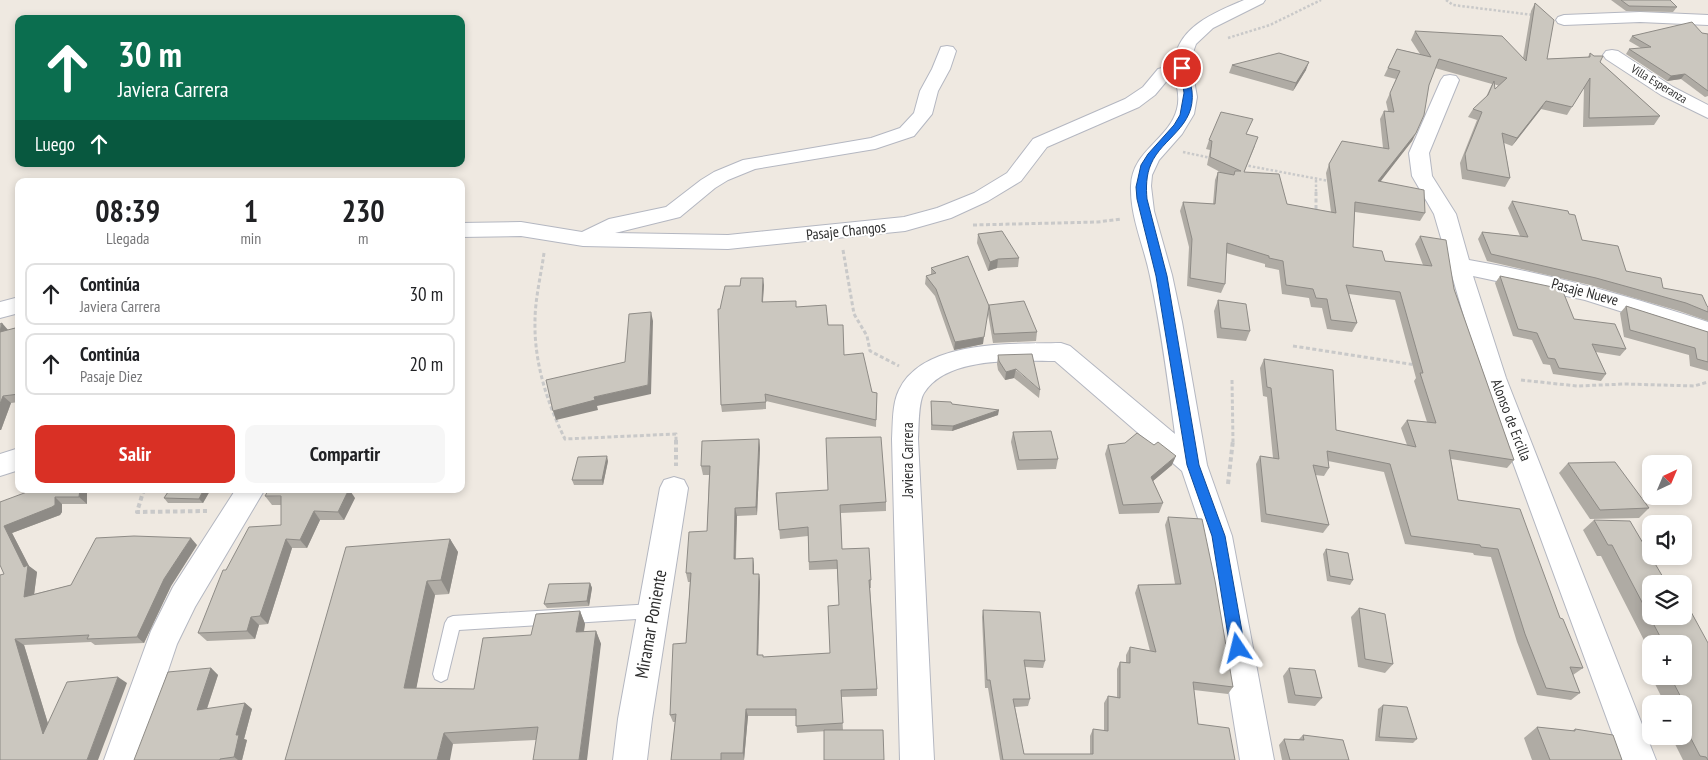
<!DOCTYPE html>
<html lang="es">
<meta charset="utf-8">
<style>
:root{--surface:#fff;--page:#f6f6f6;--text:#202124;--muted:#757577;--line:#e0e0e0;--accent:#d93025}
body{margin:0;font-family:"PT Sans Narrow",sans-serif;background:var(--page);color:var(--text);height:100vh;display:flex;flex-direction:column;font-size:19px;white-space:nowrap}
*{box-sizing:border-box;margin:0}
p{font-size:16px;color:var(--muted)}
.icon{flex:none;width:28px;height:28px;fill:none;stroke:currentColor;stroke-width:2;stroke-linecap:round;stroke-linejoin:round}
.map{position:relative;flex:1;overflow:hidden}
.panel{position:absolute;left:15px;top:178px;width:450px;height:315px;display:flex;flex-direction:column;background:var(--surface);border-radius:10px;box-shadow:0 2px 8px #0003}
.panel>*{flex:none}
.banner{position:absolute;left:15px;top:15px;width:450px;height:152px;border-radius:10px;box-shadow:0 2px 8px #0003;background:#0b6e4f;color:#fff;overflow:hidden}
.needle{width:32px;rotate:44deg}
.controls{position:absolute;left:1642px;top:455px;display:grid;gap:10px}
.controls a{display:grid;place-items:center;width:50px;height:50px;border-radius:10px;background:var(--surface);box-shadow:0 2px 8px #0003;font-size:25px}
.pin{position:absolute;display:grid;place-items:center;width:42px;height:42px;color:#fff;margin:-21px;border:2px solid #fff;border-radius:50%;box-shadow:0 1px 5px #0007}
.me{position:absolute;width:55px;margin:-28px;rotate:350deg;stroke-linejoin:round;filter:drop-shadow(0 0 4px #0008)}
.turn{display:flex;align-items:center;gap:18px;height:105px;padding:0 20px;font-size:22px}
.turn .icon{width:65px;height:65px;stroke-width:2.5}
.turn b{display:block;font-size:35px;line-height:42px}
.then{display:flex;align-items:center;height:48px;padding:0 20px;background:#0003;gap:10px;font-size:19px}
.eta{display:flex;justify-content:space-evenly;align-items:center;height:85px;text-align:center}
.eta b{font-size:30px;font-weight:600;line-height:35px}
.cta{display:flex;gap:10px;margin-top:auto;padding:10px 20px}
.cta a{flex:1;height:58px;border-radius:10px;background:var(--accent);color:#fff;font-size:20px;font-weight:600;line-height:58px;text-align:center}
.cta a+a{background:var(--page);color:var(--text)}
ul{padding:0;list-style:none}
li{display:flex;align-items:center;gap:15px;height:62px;margin:0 10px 8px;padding:0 10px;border:2px solid var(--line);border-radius:10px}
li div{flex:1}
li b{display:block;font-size:19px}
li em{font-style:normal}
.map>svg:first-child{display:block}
</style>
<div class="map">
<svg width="1708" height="760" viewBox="0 0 1708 760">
<rect width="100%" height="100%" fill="#efe9e1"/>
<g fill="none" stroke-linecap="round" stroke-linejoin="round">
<!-- lane casing -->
<g stroke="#b4b7c1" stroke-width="2">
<path id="lane" d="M653 604 658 606 661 611 658 616 653 618 459 630 447 679 441 682 435 679 433 674 445 623 448 618 453 616Z"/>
</g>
<!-- street casing -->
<g stroke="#b4b7c1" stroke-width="2">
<g id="street">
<path d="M1244 0H1265L1263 3 1213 28 1196 44 1192 55V69L1197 97 1194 114 1182 134 1159 160 1152 175 1151 186 1154 211 1172 275 1182 322 1207 465 1232 536 1274 760H1240L1204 536 1182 471 1055 361C1018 361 947 356 924 393 918 402 919 428 918 439L934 760H900L892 439C893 423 892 404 899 390 923 339 1014 344 1061 343L1070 346 1175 434C1168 381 1161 328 1150 276 1144 246 1130 217 1131 186 1132 150 1169 140 1177 109 1180 98 1177 87 1175 75L1170 77 1155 95 1139 107 1047 147 1021 181 988 201 951 218 905 231 728 249 583 246 521 236 461 237V223L521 222 582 232 609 219 666 207 701 180 714 172 743 160 871 138 900 128 914 113 920 91 932 69 941 47 947 46 953 47 956 51 950 69 938 91 932 114 914 136 875 149 755 169 728 180 715 188 680 217 615 233 728 235 904 217 937 208 974 193 1007 173 1033 139 1125 99 1143 87 1158 69 1174 65C1176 27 1214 13 1244 0Z"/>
<path d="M1640 12 1708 15V25L1640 22 1564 25 1558 23 1556 20 1558 17 1564 15Z"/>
<path d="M1612 50 1618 51 1673 87 1708 105V118L1661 95 1606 59 1603 55 1606 51Z"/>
<path d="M1450 75 1456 76 1459 80 1429 153 1432 176 1456 214 1469 260C1550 274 1630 296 1708 322V339L1585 300 1473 276 1506 378 1656 760H1622L1482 378 1434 214 1412 176 1409 153 1441 80 1444 76Z"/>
<path d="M19 297V313L0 318V302Z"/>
<path d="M19 448V470L0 476V454Z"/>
<path d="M674 477 684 480 688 488 652 719 647 760H613L618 719 660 488 664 480Z"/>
<path d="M236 489H265L195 607 177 644 138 760H104L151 631 173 587Z"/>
</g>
</g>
<!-- path-far2 -->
<g stroke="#c9c9c9" stroke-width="2.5" stroke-dasharray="2.5 2" stroke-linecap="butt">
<path d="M1446 0 1453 5 1533 15"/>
<path d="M1228 38 1270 25 1321 0"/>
<path d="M1183 152 1211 158"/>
<path d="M1244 165 1329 181"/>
<path d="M1316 180V193"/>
</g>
<!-- path-far1 -->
<g stroke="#c9c9c9" stroke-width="3" stroke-dasharray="4 2.5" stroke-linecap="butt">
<path d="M1316 192V212"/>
<path d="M973 225 1098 222 1121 219"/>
<path d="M843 250 854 314 867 336 870 351 899 366"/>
<path d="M544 253C541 275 535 299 535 321 534 362 547 403 565 439L676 434V442"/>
<path d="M1293 346 1416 365"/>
<path d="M1232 380 1233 442"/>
<path d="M1521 380 1577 386 1625 384 1694 386 1708 382"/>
</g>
<!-- path -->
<g stroke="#c9c9c9" stroke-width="4" stroke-dasharray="4.5 3" stroke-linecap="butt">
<path d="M676 440V466"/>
<path d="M1228 484 1233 440"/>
<path d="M144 489 137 512 207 511"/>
</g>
<!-- lane -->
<use href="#lane" fill="#fff" fill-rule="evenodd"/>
<!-- street -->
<use href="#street" fill="#fff" fill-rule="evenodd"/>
</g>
<!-- wall -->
<g fill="#afaba4" fill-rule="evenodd">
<path d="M1611 0H1670L1677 7 1673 12 1626 11Z"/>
<path d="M1535 3 1547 59 1588 57 1590 53 1660 116 1654 125 1583 127 1584 87 1567 115 1541 109 1512 146 1504 143 1510 178 1505 187 1462 179 1460 163 1477 120 1468 117 1473 109 1486 97 1492 84 1435 68 1429 85 1416 133 1412 141 1380 181 1425 213 1420 221 1355 212 1353 247 1385 261 1423 265 1415 244 1420 236 1454 289 1514 460 1507 468 1451 459 1458 500 1560 618 1583 668 1573 675 1580 693 1571 700 1537 695 1517 642 1491 557 1474 555 1473 553 1405 544 1384 472 1328 461 1329 468 1324 476 1315 475 1329 525 1323 533 1261 522 1256 464 1260 456 1273 458 1267 397 1263 396 1260 368 1264 359 1336 430 1407 445 1401 428 1407 420 1427 422 1414 381 1416 378 1395 300 1349 294 1357 323 1352 332 1327 329 1322 308 1311 307 1309 298 1282 294 1279 270 1265 267V264L1226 253 1225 284 1221 293 1187 286 1189 247 1180 211 1183 202 1213 204 1215 180 1218 172 1222 173 1207 165 1210 150 1206 149 1209 140 1247 134 1255 146 1244 172 1287 204 1331 212 1326 173 1329 164 1383 148 1380 119 1384 111H1388L1386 102 1396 79 1384 76 1397 49 1420 54 1411 40 1415 31 1523 58 1531 11ZM1494 84 1499 86 1495 89Z"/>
<path d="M1702 33 1708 34V96L1705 97 1681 79 1667 81 1626 54 1629 49 1641 48 1629 41 1632 36Z"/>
<path d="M1232 65 1306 70 1293 91 1229 73Z"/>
<path d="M1512 201 1569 214 1582 240 1626 271 1663 288 1708 307V321L1679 311 1590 285 1487 261 1478 239 1482 232 1520 236 1508 208Z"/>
<path d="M978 234 1019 258 1018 267 997 268 988 271 977 243Z"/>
<path d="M968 256 983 344 954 350 935 296 925 284 926 276 931 275V268Z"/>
<path d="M1500 276 1626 349 1620 356 1596 352 1606 374 1601 381 1553 374 1550 365 1543 364 1532 340 1513 336 1495 283Z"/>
<path d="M764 285 763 302 796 307 828 325 844 355 872 392 877 393 876 427 766 401V409L722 412 721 405 720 309Z"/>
<path d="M1218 300 1250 331 1246 341 1217 338 1214 311Z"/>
<path d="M989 305 1037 332 1036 341 993 343 988 314Z"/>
<path d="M1626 306 1708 332V371L1690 366 1689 355 1624 337 1620 313Z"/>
<path d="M0 324 8 330 19 327V402L11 403 1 430H0Z"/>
<path d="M998 355 1040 390 1039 398 1014 378 1005 380 998 370 997 364Z"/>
<path d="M931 401 952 404 998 415 952 431 931 430Z"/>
<path d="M1013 432 1058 459 1056 469 1017 470 1011 442Z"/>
<path d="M759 439 760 448 757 515 737 516 736 559 753 558 754 566V574H759L760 582 758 655 763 657 830 653 839 605 837 569 809 570 808 536 780 539 776 493 886 502V511L841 513 842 549 871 580V588H870L877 689V696L841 697 843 730 797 733 796 716H748L744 760H671L675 722H673L670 715 686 643 690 582H688L686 573 707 531 709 475H703L701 466Z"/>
<path d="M1108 445 1172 465 1153 481 1163 503 1159 513 1119 514 1105 454Z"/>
<path d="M608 461 603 485H574L572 480Z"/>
<path d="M1568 463 1649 508 1639 518 1590 519 1559 473Z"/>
<path d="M87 489V504H62V512L60 515 12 533 29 566 37 572 34 594 71 585 197 545 171 586 144 643 95 645 91 642 24 645 48 724 127 683 0 760 4 574 0 502Z"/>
<path d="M170 489H211L203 503H168L164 498Z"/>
<path d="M265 496 355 498 344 520H320L307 548H292L268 624 259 625 255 639 207 641 198 633 226 570 281 525V505H272Z"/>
<path d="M1168 517 1233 687 1228 694 1194 690 1198 724 1235 760H1000L988 688H985L982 617 983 610 1045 661 1043 668 1025 667 1030 699 1028 706 1015 707 1024 754H1090V736L1093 729 1104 731V703L1108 696 1117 697V669L1120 662H1126V655L1130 647 1150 651 1135 593 1138 585 1175 584 1165 525Z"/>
<path d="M1594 520 1684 616 1708 760H1683L1671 736H1684V704H1665L1651 676H1684V644H1651V654L1601 556H1597L1583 530Z"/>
<path d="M450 539 458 552 449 594 435 595 416 688 474 689 531 635 580 611 585 624 584 632 596 631 601 644 536 740 453 744 285 760Z"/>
<path d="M1326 549 1353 580 1350 585 1327 581 1323 554Z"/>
<path d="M590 583 592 588 589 606 547 608 544 604Z"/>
<path d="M1359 608 1393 664 1385 673 1358 667 1351 617Z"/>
<path d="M1651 655V676L1643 660Z"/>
<path d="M211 668 218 675 207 709 245 703 252 709 244 739 247 740 242 760H134Z"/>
<path d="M1289 668 1322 698 1315 706 1288 703 1283 676Z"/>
<path d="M1383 705 1417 739 1413 743 1375 741 1378 709Z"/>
<path d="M1537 727 1572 731 1575 729 1622 760H1532L1524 738Z"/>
<path d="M1303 735 1349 760H1282L1279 745 1284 739H1299Z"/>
</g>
<!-- shaded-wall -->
<g fill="#8e8b86">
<path d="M1309 62 1306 70 1293 91 1296 83Z"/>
<path d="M1685 74 1681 79 1667 81 1671 76Z"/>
<path d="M1546 101 1541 109 1512 146 1517 138Z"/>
<path d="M1416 133 1412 141 1374 190 1378 181Z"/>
<path d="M998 259 997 268 988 271 990 262Z"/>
<path d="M763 278 764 285 762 310V302Z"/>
<path d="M651 312 653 321 651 394 597 406 598 410 556 420 553 411 594 397 648 385Z"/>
<path d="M2 323 9 331 0 332Z"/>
<path d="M984 337 983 344 954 350 955 342Z"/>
<path d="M1016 369 1014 378 1005 380 1006 372Z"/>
<path d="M3 396 11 403 1 430H0V404Z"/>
<path d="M999 410 998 415 952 431 953 426Z"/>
<path d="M759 439 760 448 757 515 756 507Z"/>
<path d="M607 456 608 461 603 485 602 480Z"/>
<path d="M1176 456 1172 465 1147 486 1151 477Z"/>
<path d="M80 489H87V504L79 497Z"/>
<path d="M204 489H211L203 503 199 499Z"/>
<path d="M349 489 355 498 344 520 338 512Z"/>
<path d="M55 497 62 504V512L60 515 12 533 29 566 37 572 33 603 24 597V567L4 526Z"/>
<path d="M735 508 737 516 735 567 734 559Z"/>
<path d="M314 511 320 520 307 548 300 540Z"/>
<path d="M191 538 197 545 171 586 144 643 137 637 164 579Z"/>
<path d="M286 539 292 548 268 624 260 616Z"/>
<path d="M450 539 458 552 449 594 441 580Z"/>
<path d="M753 558 754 566V582L753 574Z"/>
<path d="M759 574 760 582 758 662 757 655Z"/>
<path d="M427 581 435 595 414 700 404 688Z"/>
<path d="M590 583 592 588 589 606 587 601Z"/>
<path d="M580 611 585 624 581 645 576 632Z"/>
<path d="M251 617 259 625 255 639 247 631Z"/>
<path d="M596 631 601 644 587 760H579Z"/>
<path d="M15 639 24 645 53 740 43 734Z"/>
<path d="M211 668 218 675 204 717 197 710Z"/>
<path d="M118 677 127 683 98 760H87Z"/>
<path d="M245 703 252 709 244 739 247 740 242 760H238L234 757 236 735Z"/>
<path d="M746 709 748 716 744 760 743 753Z"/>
<path d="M444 733 453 744 450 760H437Z"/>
</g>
<!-- building -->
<g fill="#cbc7bf" stroke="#8e8b86">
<path d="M1621 0H1670L1677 7 1629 6Z"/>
<path d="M1535 3 1554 20 1547 59 1590 57V53L1594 56H1603L1600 62 1660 116 1589 118 1590 78 1572 107 1546 101 1517 138 1502 133 1510 178 1467 170 1465 154 1482 112 1473 109 1488 95 1494 81 1495 89 1507 78 1439 59 1429 85 1424 115 1416 133 1378 181 1424 190 1425 213 1355 202 1353 247 1382 251 1385 261 1432 266 1420 236 1446 240 1454 289 1514 460 1449 450 1458 500 1520 509 1560 618 1563 619 1583 668 1570 667 1580 693 1546 688 1525 634 1498 549 1481 547 1480 545 1411 536 1390 464 1327 451 1329 468 1313 465 1329 525 1266 514 1260 456 1279 459 1271 388 1267 387 1264 359 1333 370 1336 430 1416 447 1407 420 1436 423 1420 373H1423L1400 292 1346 285 1357 323 1331 320 1327 299 1316 298 1313 289 1286 285 1283 261 1269 258V256L1227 243 1225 284 1190 278 1192 239 1183 202 1215 204 1218 172 1234 175 1235 171H1241L1210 157 1212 141 1209 140 1221 112 1253 119 1246 134 1258 137 1244 172 1279 174 1287 204 1336 213 1329 164 1342 141 1389 149 1384 111 1394 112 1390 93 1400 71 1388 68 1397 49 1431 57 1415 31 1502 36 1526 61Z"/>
<path d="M1692 22 1702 33 1708 34V91L1685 74 1671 76 1629 49 1651 47 1632 36Z"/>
<path d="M1279 53 1309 62 1296 83 1232 65Z"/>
<path d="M1512 201 1568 211 1569 214 1575 215 1582 240 1618 246 1626 271 1661 278 1663 288 1702 295 1707 306 1708 307V312L1686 303 1596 278 1491 254 1482 232 1528 237Z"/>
<path d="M1002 231 1019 258 998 259 990 262 978 234Z"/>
<path d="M968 256 989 306 984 337 955 342 936 289 926 276 936 273 931 268Z"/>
<path d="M1500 276 1562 289 1574 319 1615 324 1626 349 1592 344 1606 374 1559 368 1555 359 1548 358 1537 333 1518 329Z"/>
<path d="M741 278H763L762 302 796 301V307L826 305 828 325H843L844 355 863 353 872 392 877 393 876 420 765 394 766 402 721 405 718 309H720L725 286H740Z"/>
<path d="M1218 300 1246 304 1250 331 1221 328Z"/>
<path d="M1024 301 1037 332 994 334 989 305Z"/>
<path d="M1626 306 1708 332V362L1697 359 1695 348 1630 330Z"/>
<path d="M651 312 648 385 594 397 595 400 553 411 546 380 625 362 629 314Z"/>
<path d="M2 323 0 332 19 327V394L3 396 0 404V324Z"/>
<path d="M1032 354 1040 390 1016 369 1006 372 999 361 998 355Z"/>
<path d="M931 401 951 402 952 404 999 410 953 426 932 425Z"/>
<path d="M1051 431 1058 459 1019 460 1013 432Z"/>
<path d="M1137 433 1154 445 1158 442 1176 456 1151 477 1163 503 1123 505 1108 445 1125 443Z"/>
<path d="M881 437 886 502 840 505 842 549 869 548 871 580H869L877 689 841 690 843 723 796 726V709H746L743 753H721V760H671L676 714 670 715 673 644 686 643 691 573H686L689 532 707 531 710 466H701L702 441 759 439 756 507 735 508 734 559 753 558V574H759L757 655H763V657L830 653 828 606 839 605 837 560 809 562 808 527 779 530 776 493 828 490 826 438Z"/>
<path d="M607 456 602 480H572L578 457Z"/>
<path d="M1615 462 1649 508 1600 510 1568 463Z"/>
<path d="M35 489H80L79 497H55V505L52 507 4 526 24 567 28 565 24 597 71 585 96 538 134 536 191 538 164 579 137 637 87 639 89 635 15 639 43 734 67 682 118 677 87 760H0V575L4 574 0 565V502Z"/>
<path d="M170 489H204L199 499 164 498Z"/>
<path d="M269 489H349L338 512 314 511 300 540 286 539 260 616 251 617 247 631 198 633 223 570H226L249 527 281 525V496H265Z"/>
<path d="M1168 517 1202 519 1215 581 1233 687 1193 682 1198 724 1229 728 1235 760H1003L990 680H987L983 610 1040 612 1045 661 1024 660 1030 699H1013L1024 754H1093V729L1108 731V696L1120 698V662L1130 663V647L1156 652 1138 585 1181 584Z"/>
<path d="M1594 520 1630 521 1667 584H1651V616H1684V599L1708 643V760L1706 757 1700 756 1684 725V709H1687L1670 676H1684V644H1664L1612 545H1608Z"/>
<path d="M450 539 441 580 427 581 404 688 474 689 483 638 531 635 536 614 580 611 576 632 596 631 579 760H533L538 727 444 733 437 760H285L346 547Z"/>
<path d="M1326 549 1348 553 1353 580 1330 576Z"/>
<path d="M590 583 587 601 544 604 549 584Z"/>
<path d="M1359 608 1385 614 1393 664 1365 659Z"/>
<path d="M211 668 197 710 245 703 236 735H239L234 757 220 759V760H134L168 672Z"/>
<path d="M1289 668 1315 670 1322 698 1295 695Z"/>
<path d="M1383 705 1407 707 1417 739 1379 737Z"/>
<path d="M1537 727 1575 731V729L1613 735 1622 760H1550Z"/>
<path d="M824 730H883L884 760H824Z"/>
<path d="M1303 735 1343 740 1349 760H1290L1284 739 1304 740Z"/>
</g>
<!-- route -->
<path fill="#1a73e8" stroke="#114b97" d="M1180 67 1186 68C1188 76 1191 84 1192 91 1196 127 1162 138 1151 164 1146 175 1146 188 1147 199L1167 276 1199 465 1225 536 1245 648 1243 652 1238 654 1233 652 1230 648 1212 536 1187 465 1156 276 1137 199 1136 187 1141 165 1148 154 1174 125 1180 115 1184 93Z"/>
<g text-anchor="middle" stroke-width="4" stroke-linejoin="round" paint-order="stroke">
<!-- far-street labels -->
<g font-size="12" fill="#2e2e2e" stroke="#fff">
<text transform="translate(1659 84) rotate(31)" y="4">Villa Esperanza</text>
</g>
<!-- street labels -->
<g font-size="15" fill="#2e2e2e" stroke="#fff">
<text transform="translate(846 231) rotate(-6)" y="5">Pasaje Changos</text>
<text transform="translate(1585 292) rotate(15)" y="5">Pasaje Nueve</text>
<text transform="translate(1511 420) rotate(69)" y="5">Alonso de Ercilla</text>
<text transform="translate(908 460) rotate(-90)" y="5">Javiera Carrera</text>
</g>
<!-- near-street labels -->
<g font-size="18" fill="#2e2e2e" stroke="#fff">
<text transform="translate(651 624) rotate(-80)" y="6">Miramar Poniente</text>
</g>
</g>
</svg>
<div class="controls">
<a><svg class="needle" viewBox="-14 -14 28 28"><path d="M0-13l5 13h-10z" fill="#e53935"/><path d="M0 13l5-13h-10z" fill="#757577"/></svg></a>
<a><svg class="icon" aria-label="sound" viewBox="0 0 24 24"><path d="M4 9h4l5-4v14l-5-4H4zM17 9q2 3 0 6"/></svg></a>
<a><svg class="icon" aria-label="layers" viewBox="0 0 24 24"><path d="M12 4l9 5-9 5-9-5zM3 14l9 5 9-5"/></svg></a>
<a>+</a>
<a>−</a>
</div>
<div class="pin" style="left:1182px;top:68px;background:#d93025"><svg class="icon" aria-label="arrive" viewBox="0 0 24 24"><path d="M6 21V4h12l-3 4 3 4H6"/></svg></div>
<svg class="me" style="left:1238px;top:648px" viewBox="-20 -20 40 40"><path d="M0-17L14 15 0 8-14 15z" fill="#1a73e8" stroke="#fff" stroke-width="4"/></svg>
<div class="banner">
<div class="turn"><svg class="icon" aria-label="ahead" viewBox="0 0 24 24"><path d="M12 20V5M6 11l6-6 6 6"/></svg><div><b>30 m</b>Javiera Carrera</div></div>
<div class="then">Luego<svg class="icon" aria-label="ahead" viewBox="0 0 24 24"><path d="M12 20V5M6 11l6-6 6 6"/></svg></div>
</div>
<section class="panel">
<div class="eta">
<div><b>08:39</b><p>Llegada</p></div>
<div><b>1</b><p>min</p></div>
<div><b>230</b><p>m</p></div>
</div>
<ul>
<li><svg class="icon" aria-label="ahead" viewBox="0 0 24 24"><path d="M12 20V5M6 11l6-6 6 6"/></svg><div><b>Continúa</b><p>Javiera Carrera</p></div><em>30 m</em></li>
<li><svg class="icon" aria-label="ahead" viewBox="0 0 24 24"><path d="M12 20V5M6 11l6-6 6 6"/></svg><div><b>Continúa</b><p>Pasaje Diez</p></div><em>20 m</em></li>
</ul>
<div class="cta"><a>Salir</a><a>Compartir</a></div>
</section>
</div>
